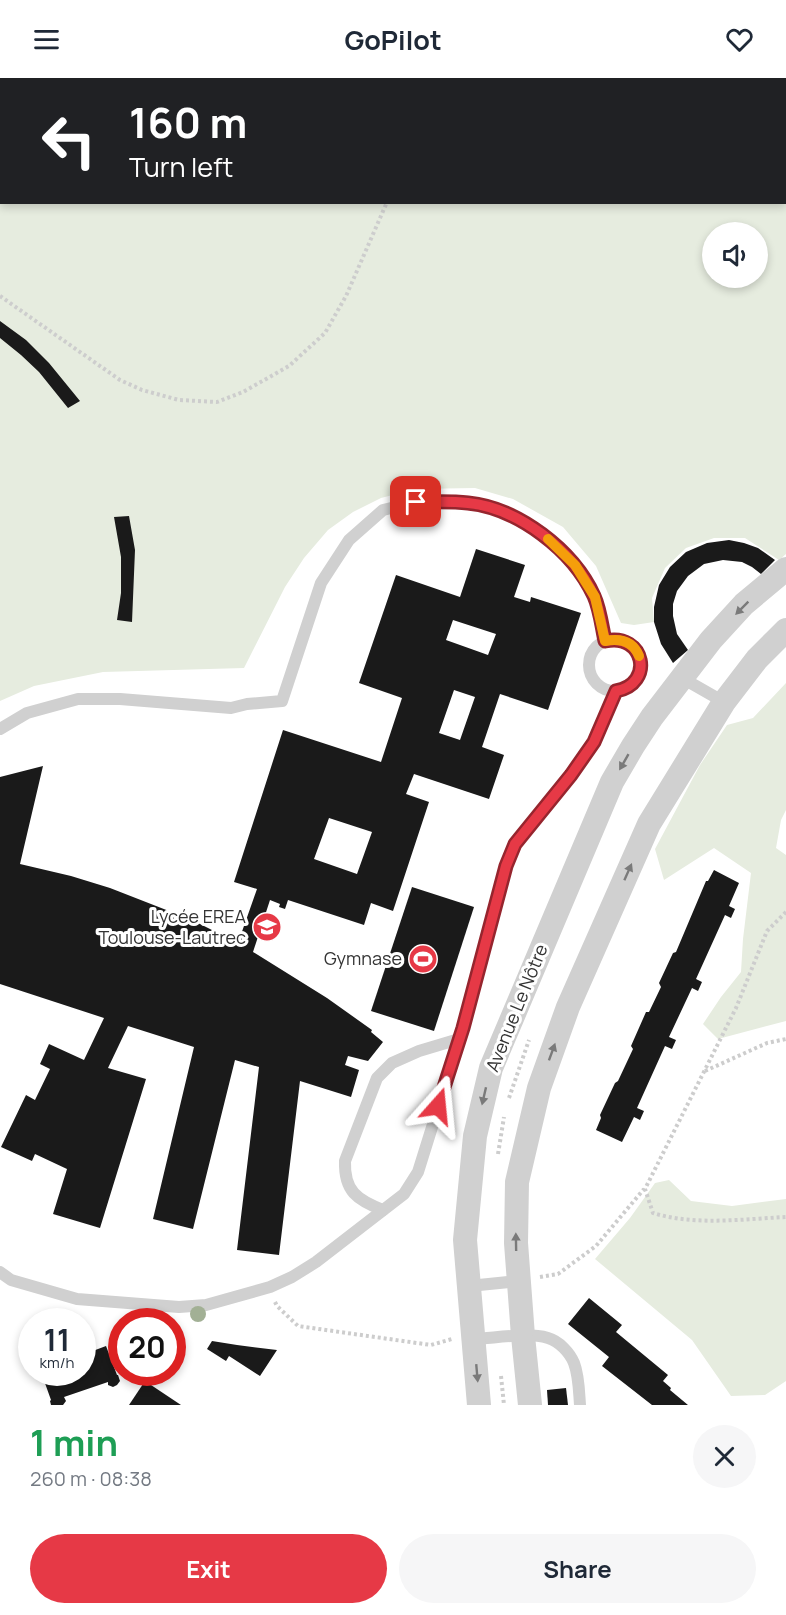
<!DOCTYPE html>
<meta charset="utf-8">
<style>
:root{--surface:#fff;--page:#f6f6f7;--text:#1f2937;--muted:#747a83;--accent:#e63946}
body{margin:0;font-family:Manrope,sans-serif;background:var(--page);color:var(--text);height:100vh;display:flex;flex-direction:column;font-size:22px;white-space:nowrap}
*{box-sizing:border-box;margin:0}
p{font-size:20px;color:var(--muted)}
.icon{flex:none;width:33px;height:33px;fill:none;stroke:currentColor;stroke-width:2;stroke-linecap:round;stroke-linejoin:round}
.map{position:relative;height:1327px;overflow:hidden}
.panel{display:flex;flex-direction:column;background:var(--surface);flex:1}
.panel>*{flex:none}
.top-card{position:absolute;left:0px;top:0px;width:786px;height:126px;box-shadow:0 3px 9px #0003;background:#202124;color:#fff;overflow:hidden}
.buttons{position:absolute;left:702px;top:144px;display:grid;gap:12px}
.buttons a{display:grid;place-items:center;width:66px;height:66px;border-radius:50%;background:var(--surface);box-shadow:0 3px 9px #0003;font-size:30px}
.speed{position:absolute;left:18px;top:1230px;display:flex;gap:12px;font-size:30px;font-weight:700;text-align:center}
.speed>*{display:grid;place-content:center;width:78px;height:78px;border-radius:50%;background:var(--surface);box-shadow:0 3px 9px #0003;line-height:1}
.speed small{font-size:15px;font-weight:400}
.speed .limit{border:9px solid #d22;background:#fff;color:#111}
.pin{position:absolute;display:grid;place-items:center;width:51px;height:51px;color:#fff;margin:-26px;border-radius:12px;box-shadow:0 3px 9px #0006}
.me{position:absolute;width:66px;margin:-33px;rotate:18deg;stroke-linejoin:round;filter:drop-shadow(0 0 4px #0008)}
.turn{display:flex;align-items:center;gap:21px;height:126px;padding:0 30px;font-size:27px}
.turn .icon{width:78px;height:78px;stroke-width:2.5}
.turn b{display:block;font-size:42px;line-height:51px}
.round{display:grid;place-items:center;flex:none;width:63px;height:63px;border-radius:32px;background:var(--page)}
.head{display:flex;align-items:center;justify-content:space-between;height:102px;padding:0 30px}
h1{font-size:36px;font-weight:700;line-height:45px;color:#1e9e55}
.action{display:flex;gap:12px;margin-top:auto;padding:12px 30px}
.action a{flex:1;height:69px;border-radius:36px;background:var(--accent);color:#fff;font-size:24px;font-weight:700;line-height:69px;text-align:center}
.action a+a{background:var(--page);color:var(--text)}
header{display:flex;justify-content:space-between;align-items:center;height:78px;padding:0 30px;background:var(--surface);font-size:27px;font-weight:700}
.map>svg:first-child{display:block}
</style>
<header><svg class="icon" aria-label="menu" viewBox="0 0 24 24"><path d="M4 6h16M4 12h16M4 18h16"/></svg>GoPilot<svg class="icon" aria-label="heart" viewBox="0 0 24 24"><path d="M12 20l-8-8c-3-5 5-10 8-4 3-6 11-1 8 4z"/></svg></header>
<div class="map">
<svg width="786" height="1327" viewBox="0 0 786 1327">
<rect width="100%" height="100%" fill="#fff"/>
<!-- green -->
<g fill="#e6ecdf" fill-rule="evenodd">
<path d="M0 0H786V476L779 482 745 460H714L686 470 665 490 652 520 654 544 634 547 621 545 596 488 563 449 513 421 475 410 416 411 381 420 353 434 328 452 304 480 285 509 244 590 103 594 34 608 0 623ZM2 2H784V124H2ZM712 154H758V200H712Z"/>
<path d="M786 605V732L781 742 776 770 786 777V943L718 961 703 946 721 919 741 894 743 861 751 795 714 770 664 802 655 771 700 687 727 647 753 640Z"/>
<path d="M669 1102 691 1123 732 1128 786 1121V1303L765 1317 731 1318 692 1262 595 1181 630 1140 655 1105Z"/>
</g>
<!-- building -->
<g fill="#1a1a1a" fill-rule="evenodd">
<path d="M0 243 26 262 49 285 80 323 68 330 39 294 21 277 0 260Z"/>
<path d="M129 438 135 472 132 544 117 542 121 515V479L114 439Z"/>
<path d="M729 462 744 465 758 470 775 482 761 496 752 489 742 484 723 482 704 486 688 498 677 513 673 526V538L677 556 688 572 673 585 661 566 654 544V529L659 507 670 489 686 474 707 465Z"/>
<path d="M476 471 525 487 514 519 530 524 531 519 581 535 548 632 500 616 482 669 504 677 489 721 414 696 406 716 429 724 393 833 371 825 364 847 288 822 285 831 279 829 280 826 270 822 253 874 327 920 372 952 371 954 383 964 368 983 348 978 345 987 359 992 351 1019 300 1003 279 1177 237 1172 259 989 235 982 193 1151 153 1141 194 969 128 948 108 990 146 1001 100 1150 53 1136 67 1091 35 1076 32 1083 1 1069 26 1017 35 1022 50 991 40 986 49 966 84 982 104 940 0 906V699L43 688 20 786 71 798 110 810 192 842 238 865 257 811 234 804 283 652 381 684 402 620 359 605 396 497 460 519ZM453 542 496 556 488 577 446 562ZM454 612 475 619 460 662 439 655ZM329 740 372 754 357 796 314 781Z"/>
<path d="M714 792 739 805 729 828 735 831 731 840 725 837 696 901 702 904 698 913 692 910 669 959 676 962 672 971 665 968 637 1030 644 1033 640 1042 634 1039 622 1064 596 1052 601 1040 600 1037 615 1005 618 1003 633 971 631 968 646 934H649L661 909 659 905 673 875 676 874 706 803H708Z"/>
<path d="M412 809 474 829 434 953 371 933Z"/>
<path d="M589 1220 622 1247 616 1254 668 1297 663 1303 671 1310 670 1312 688 1327H652L602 1288 609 1279 568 1246Z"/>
<path d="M212 1263 237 1267 277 1272 260 1298 229 1278 226 1283 207 1271Z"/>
<path d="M106 1268 117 1297H118L120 1303 117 1307 113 1309 108 1307V1304L64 1319 66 1323 63 1327H51L50 1323 51 1322 41 1294H82V1277Z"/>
<path d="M145 1303 181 1327H129Z"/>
<path d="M566 1310 568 1327H548L547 1312Z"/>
</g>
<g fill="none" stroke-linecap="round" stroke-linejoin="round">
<!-- path -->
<g stroke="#cdcdcd" stroke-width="4" stroke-dasharray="3 3" stroke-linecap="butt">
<path d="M448 2V0"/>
<path d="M0 83 2 84"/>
<path d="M0 218 120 302 142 312 179 322 217 324 243 314 289 288 325 255 346 218 387 124"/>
<path d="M786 834 767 853 736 930 645 1111 653 1135C695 1148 743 1141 786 1139"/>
<path d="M705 993 767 965 786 961"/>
<path d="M509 1020 529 962"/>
<path d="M498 1076 504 1039"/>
<path d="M540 1199 558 1196 596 1168 644 1111"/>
<path d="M275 1224 277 1228 298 1248 431 1267 452 1261"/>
<path d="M501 1298 504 1327"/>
</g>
<!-- service -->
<g stroke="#d0d0d0" stroke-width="12">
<circle cx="615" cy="587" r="26"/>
<path d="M682 600 724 624"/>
<path d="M0 651 27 635 78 621H120L231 630 247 626 282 623 321 505 349 462 383 432 416 424 469 425 498 432 529 447 555 467 575 487 595 518 605 563"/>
<path d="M383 1132C357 1122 344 1113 345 1083L377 1000 392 985 419 973 459 961"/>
<path d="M0 1194 11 1202 77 1221 179 1229 206 1227 270 1209 292 1199 316 1184 404 1116 418 1094 463 950 506 788 515 766 571 697 594 664 616 613"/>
<path d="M469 1208 519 1203"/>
<path d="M474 1261C496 1260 527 1254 548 1260 559 1263 570 1275 574 1285 579 1298 579 1314 580 1327"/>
</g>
<!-- minor -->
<g stroke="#d0d0d0" stroke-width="24">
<path d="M479 1327 465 1162 475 1058 491 990 612 704 633 668 652 639 711 562 744 526 786 491"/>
<path d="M530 1327 523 1258 516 1165 517 1104 539 1010 568 929 649 746 724 624 757 581 786 552"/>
</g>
</g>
<!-- trees -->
<circle fill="#a2b095" cx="198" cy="1236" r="8"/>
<!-- one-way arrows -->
<defs><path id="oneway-solid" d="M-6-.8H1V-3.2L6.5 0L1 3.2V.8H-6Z" transform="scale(1.5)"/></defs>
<g fill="#7a7a7a">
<use href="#oneway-solid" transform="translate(742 530) rotate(135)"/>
<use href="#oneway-solid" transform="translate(624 684) rotate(120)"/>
<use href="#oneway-solid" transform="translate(628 794) rotate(-66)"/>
<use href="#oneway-solid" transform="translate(552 974) rotate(-70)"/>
<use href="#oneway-solid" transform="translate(484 1018) rotate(103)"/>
<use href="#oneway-solid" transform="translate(516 1164) rotate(-91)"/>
<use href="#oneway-solid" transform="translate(477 1295) rotate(85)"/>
</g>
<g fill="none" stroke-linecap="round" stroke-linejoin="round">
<!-- route casing -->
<g stroke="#96252e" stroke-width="15">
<path id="route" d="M416 424C433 424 451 423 468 425 518 430 573 472 594 518 600 531 602 549 605 563 645 554 655 606 616 613L594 664 571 697 515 766 506 788 463 950 438 1028"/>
</g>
<!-- route -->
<use href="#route" stroke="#e63946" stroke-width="10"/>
<!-- slow -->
<path stroke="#f59e0b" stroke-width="10" d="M548 461 575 487 595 519 605 563C620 560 633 563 639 578"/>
</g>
<!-- icons -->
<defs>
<g id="school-disc" transform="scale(1.5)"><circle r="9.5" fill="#e63946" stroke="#fff"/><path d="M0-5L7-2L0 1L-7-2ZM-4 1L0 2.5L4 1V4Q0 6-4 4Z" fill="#fff"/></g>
<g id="stadium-disc" transform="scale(1.5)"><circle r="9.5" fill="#e63946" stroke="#fff"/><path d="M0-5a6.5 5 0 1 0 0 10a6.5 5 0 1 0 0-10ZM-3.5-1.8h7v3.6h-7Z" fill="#fff"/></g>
</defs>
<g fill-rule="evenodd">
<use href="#school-disc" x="267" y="849"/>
<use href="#stadium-disc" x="423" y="881"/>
</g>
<g text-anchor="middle" stroke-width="6" stroke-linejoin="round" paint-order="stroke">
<!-- poi labels -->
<g font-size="18" fill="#333" stroke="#fff" text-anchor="end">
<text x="246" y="845">Lycée EREA<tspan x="246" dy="21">Toulouse-Lautrec</tspan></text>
<text x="402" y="887">Gymnase</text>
</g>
<!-- street labels -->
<g font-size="18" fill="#333" stroke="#fff">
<text transform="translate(517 930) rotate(-68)" y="6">Avenue Le Nôtre</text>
</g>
</g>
</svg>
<div class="buttons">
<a><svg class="icon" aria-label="sound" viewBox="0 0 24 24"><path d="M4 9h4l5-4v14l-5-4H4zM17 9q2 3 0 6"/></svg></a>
</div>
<div class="speed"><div>11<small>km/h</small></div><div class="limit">20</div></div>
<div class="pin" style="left:416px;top:424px;background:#d93025"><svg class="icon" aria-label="arrive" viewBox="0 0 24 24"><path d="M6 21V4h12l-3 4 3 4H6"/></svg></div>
<svg class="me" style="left:438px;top:1028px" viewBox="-20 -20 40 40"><path d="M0-17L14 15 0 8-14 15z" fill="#e63946" stroke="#fff" stroke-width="4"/></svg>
<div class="top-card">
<div class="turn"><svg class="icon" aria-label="left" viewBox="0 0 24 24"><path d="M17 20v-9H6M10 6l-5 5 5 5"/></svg><div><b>160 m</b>Turn left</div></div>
</div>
</div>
<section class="panel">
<div class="head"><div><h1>1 min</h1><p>260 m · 08:38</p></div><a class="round"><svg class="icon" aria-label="close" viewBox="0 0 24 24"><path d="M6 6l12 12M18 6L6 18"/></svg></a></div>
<div class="action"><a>Exit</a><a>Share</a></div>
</section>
